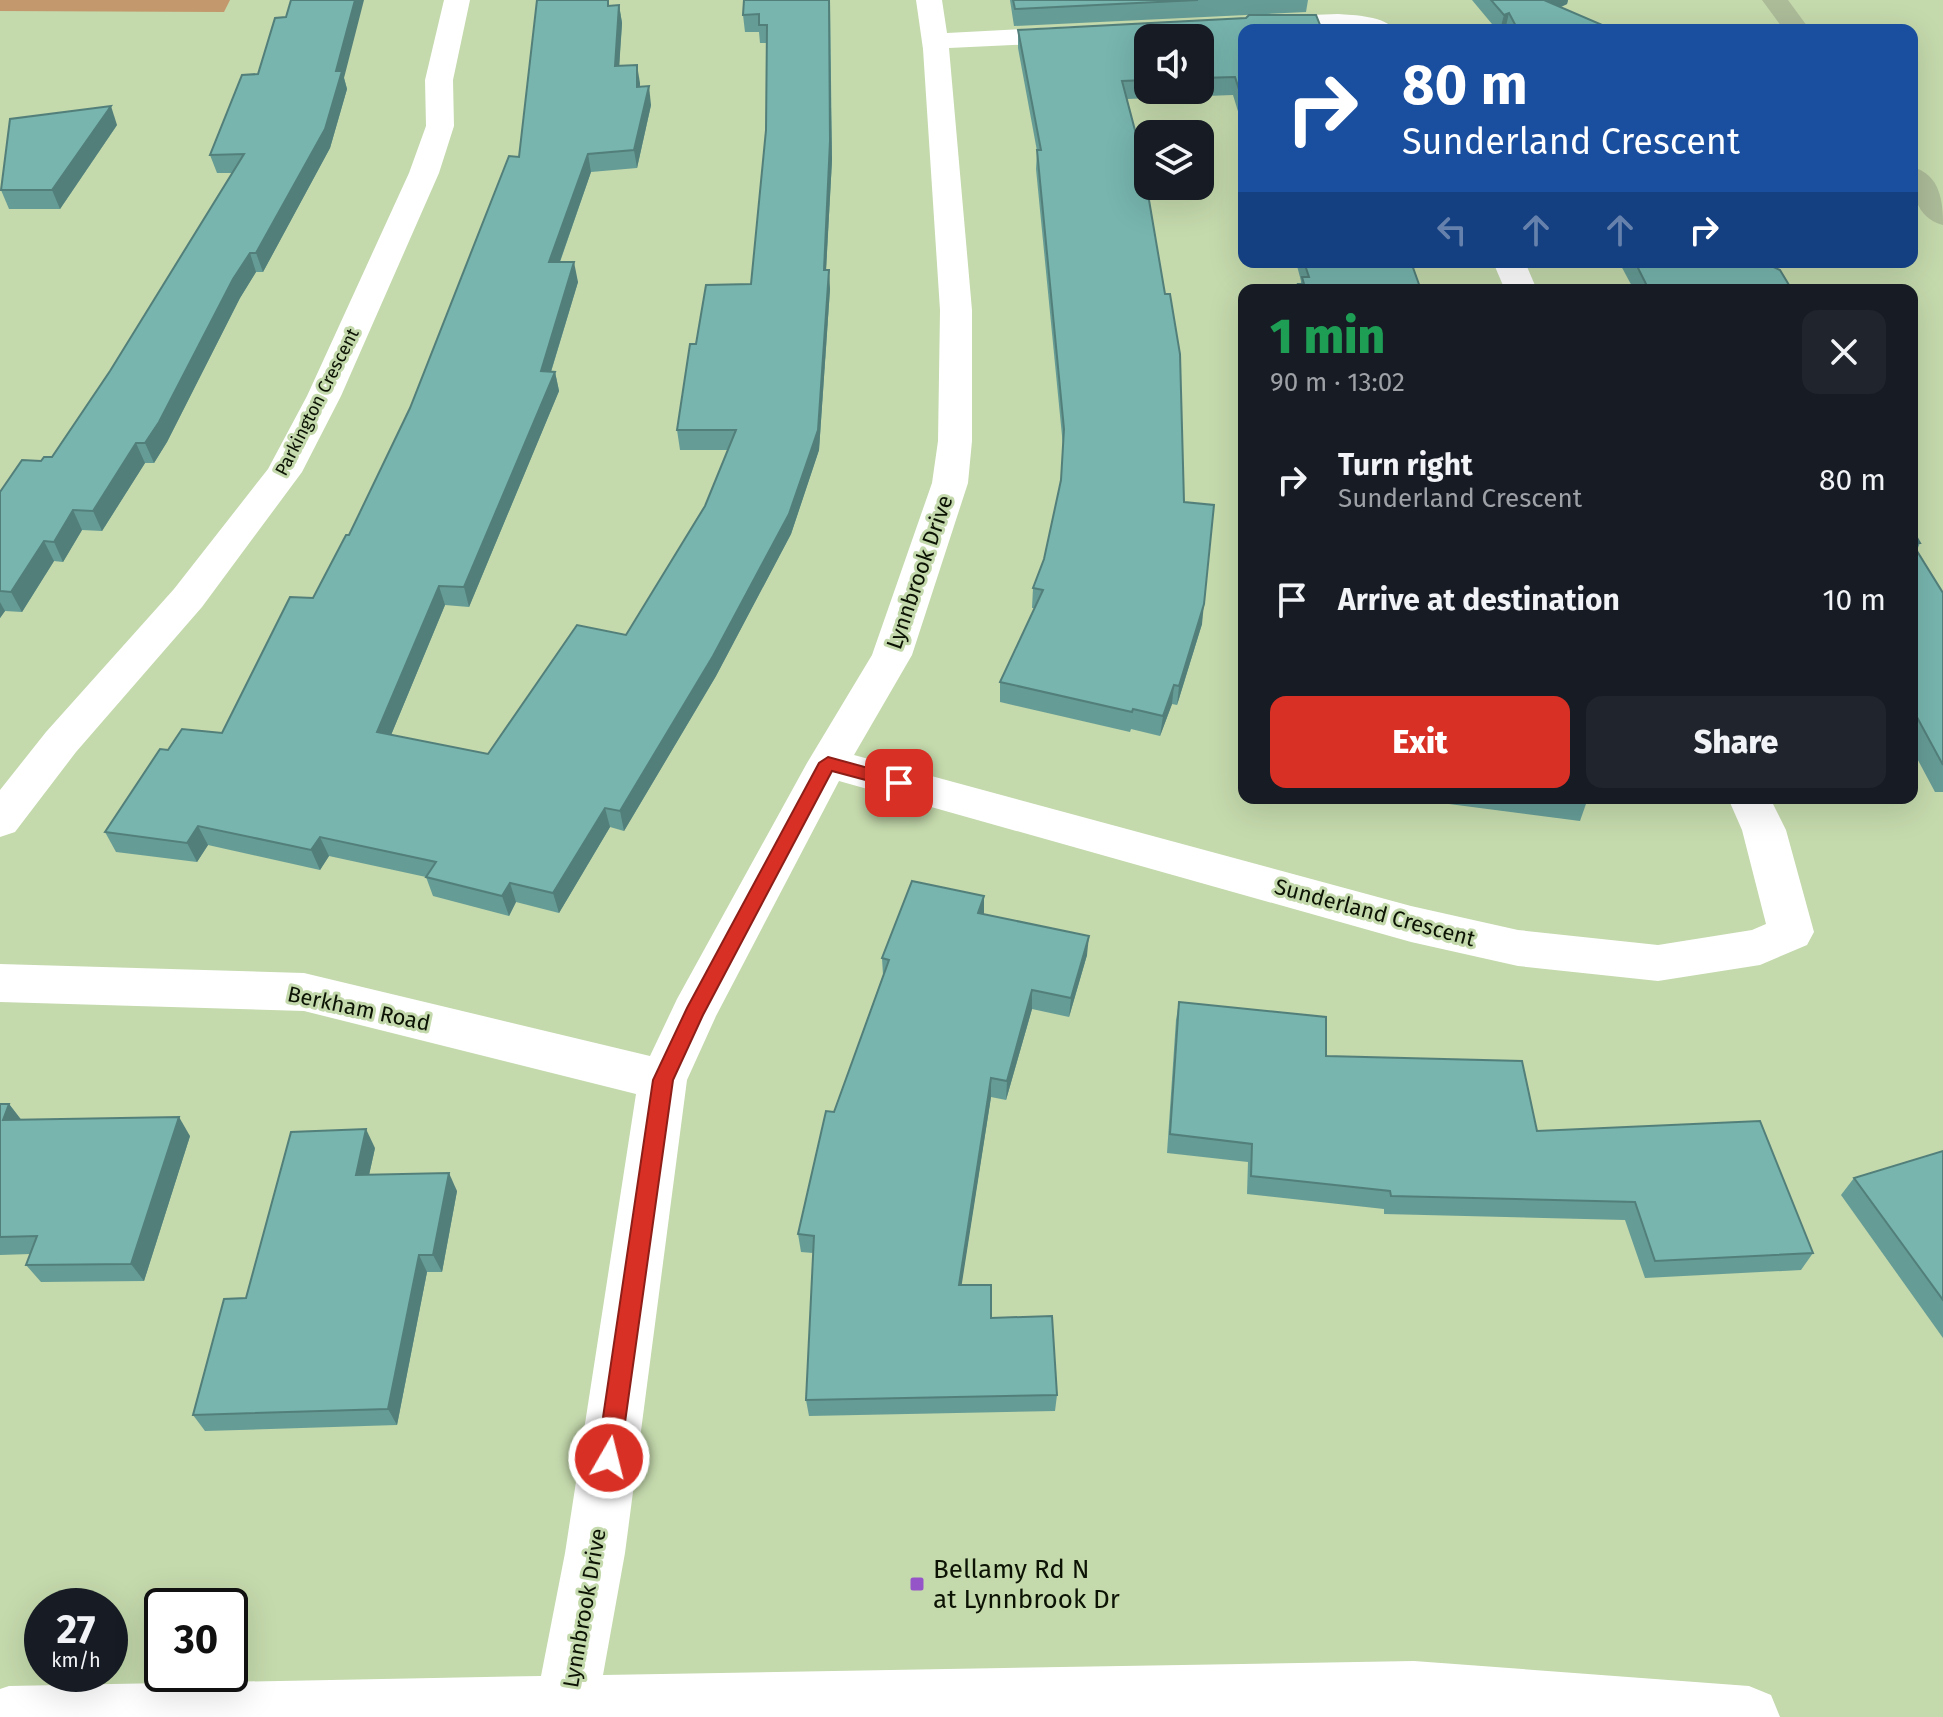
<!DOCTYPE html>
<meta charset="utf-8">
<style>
:root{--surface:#171b24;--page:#20242c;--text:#f1f3f6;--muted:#9ea1a6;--accent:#d93025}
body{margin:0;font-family:"Fira Sans",sans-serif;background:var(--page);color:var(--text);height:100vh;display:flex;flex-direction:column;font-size:30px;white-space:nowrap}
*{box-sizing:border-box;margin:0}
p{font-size:26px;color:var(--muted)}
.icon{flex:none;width:44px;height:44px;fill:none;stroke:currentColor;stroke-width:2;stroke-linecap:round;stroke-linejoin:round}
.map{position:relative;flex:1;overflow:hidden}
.drawer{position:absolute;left:1238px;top:284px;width:680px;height:520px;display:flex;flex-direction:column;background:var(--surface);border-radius:16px;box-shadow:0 8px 32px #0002}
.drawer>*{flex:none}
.guide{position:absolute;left:1238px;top:24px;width:680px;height:244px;border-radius:16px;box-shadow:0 8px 32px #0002;background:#1a4fa0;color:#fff;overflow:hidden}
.fabs{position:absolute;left:1134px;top:24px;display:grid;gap:16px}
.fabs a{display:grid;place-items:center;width:80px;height:80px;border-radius:16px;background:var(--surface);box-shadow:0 8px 32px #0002;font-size:40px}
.speed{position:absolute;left:24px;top:1588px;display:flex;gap:16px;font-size:40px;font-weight:700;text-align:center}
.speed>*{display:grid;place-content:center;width:104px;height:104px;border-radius:50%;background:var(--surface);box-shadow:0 8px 32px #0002;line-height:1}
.speed small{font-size:20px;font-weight:400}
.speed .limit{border:4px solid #111;border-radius:12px;background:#fff;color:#111}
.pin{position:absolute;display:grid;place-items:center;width:68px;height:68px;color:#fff;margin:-34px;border-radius:16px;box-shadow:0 4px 12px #0006}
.me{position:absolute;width:88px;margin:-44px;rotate:8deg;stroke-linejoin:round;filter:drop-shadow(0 0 6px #0008)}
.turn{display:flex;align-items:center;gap:28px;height:168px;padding:0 32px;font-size:36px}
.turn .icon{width:104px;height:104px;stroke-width:2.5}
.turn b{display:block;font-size:56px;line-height:68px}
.lanes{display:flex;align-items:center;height:76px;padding:0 32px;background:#0003;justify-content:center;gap:40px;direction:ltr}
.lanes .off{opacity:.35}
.round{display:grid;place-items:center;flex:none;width:84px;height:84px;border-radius:16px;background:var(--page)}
.headline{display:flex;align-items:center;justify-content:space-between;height:136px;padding:0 32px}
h1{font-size:48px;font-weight:800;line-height:60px;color:#1e9e55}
.action{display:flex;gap:16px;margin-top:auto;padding:16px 32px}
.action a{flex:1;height:92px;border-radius:16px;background:var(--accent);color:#fff;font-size:32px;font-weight:800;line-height:92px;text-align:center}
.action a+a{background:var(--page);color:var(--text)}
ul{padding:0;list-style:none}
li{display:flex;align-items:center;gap:24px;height:120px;padding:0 32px}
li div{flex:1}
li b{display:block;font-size:30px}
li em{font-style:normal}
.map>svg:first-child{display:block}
</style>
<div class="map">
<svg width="1943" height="1717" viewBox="0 0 1943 1717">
<rect width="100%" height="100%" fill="#c4d9ac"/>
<!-- green -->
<path fill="#c2986c" d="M0 0H230L224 12 0 11Z"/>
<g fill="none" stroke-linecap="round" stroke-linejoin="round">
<!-- minor -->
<g fill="#fff" fill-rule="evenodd">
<path d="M444 0H470L453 80 454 126 439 173 341 396 302 472 202 607 76 752 15 832 0 837V790L46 732 174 589 268 469 307 396 409 173 426 126 425 80Z"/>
<path d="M916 0H942L947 33 1079 26 1088 28 1092 34 1088 40 1079 42 949 48 972 310V441L968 483 912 655 854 755 1411 906 1518 930 1658 945 1752 930 1766 924 1742 830 1728 798H1770L1786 830 1814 932 1807 945 1760 965 1658 981 1518 966 1411 942 839 781 716 1016 687 1080 625 1553 603 1675 1414 1661 1749 1686 1771 1695 1780 1717H0V1689L9 1686 541 1676 565 1553 636 1094 304 1011 0 1002V964L304 973 650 1056 677 999 807 763 872 655 932 483 938 441 940 310 923 49Z"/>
<path d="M1338 14C1354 15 1385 16 1395 30H1251L1247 25 1251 20 1260 17Z"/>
<path d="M1493 262H1525L1537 290H1505Z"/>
</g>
<!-- major -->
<g fill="#acbb98" fill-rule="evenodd">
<path d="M1762 0H1788L1810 30H1784Z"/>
<path d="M1912 167C1940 174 1943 201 1943 225 1915 218 1912 191 1912 167Z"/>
</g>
</g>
<!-- wall -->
<g fill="#669c96" fill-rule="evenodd">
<path d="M744 0H830L832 160 826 270 830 289 819 450 791 534 716 676 624 831 610 827 559 913 516 902 509 916 433 896 426 877 329 856 320 870 208 845 197 862 116 852 105 832 168 750 222 733 313 598 349 535 410 408 519 157 612 6 619 5 622 23 619 66 640 83V87L651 105 637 168 591 172 560 262 578 282 551 372H555L559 391 469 607 445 605 391 735 488 754 626 635 705 506 728 450H680L677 430 696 344 751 284 766 130 767 43H760L759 32H745L743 15Z"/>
<path d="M1010 0H1308L1306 12 1014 26Z"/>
<path d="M1472 0H1568L1567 4 1561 7 1609 30H1497Z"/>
<path d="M286 17 344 78 347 89 330 148 263 272H256L240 298 167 442 154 463H145L102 531 82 530 63 562 54 561 22 612 5 611 0 618V492L41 461 52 457 110 371 233 173H217L210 155 258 74Z"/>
<path d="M1018 30H1244V131L1233 95 1127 99 1202 624 1177 705 1172 704 1160 736 1131 729 1130 732 1000 702V682L1035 608H1032L1033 588 1044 559 1061 480 1063 446 1036 169 1037 151 1018 48ZM1148 38H1200V90H1148Z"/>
<path d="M117 125 60 209H9L1 190Z"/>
<path d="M1296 262H1411L1421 290H1297L1298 284H1301V281Z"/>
<path d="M1619 262H1763L1792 290H1634Z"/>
<path d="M1912 529 1920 543 1917 550 1943 593V792H1935L1912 749Z"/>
<path d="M1449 798H1587V801L1580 821 1449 804Z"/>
<path d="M984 896V914L1087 955 1069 1017 1032 1009 1006 1100 991 1097 961 1285 991 1318 1057 1395 1055 1411 809 1416 806 1400 813 1253 801 1252 798 1234 834 1112 883 975 882 958Z"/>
<path d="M1179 1002 1537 1131 1813 1253 1801 1270 1645 1278 1625 1220 1384 1214V1209L1247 1194 1248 1162 1167 1153 1176 1020Z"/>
<path d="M0 1104H9L21 1120 190 1136 144 1281 41 1282 26 1265 30 1254 0 1255Z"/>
<path d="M375 1148 369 1175 457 1191 442 1272H427L397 1425 205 1431 193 1415Z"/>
<path d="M1943 1151V1338L1841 1195 1854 1178Z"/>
</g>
<!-- shaded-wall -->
<g fill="#537f7a">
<path d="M355 0H364L344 78 347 89 330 148 263 272 256 253 336 71Z"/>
<path d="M829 0 832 160 825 289 824 270Z"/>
<path d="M1542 0H1568L1567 4 1538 17Z"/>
<path d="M619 5 622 23 618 85 615 66Z"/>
<path d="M1509 13 1505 30H1500L1504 15Z"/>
<path d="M637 65 640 83 639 105 637 87Z"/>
<path d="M649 86 651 105 637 168 634 150Z"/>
<path d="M111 106 117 125 60 209 52 190Z"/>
<path d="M588 154 591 172 553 281 549 262Z"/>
<path d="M250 253 256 272 240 298 167 442 154 463 145 443 233 279Z"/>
<path d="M574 262 578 282 545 391 541 371Z"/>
<path d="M829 270 830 289 819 450 791 534 716 676 624 831 620 811Z"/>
<path d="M555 372 559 391 469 607 464 587Z"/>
<path d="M136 443 145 463 102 531 93 511Z"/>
<path d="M73 510 82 530 63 562 54 542Z"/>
<path d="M44 541 54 561 22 612 11 592Z"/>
<path d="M439 586 445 605 384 752 377 732Z"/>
<path d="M0 602 5 611 0 618Z"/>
<path d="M1204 604 1202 624 1177 705 1179 686Z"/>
<path d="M1174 685 1172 704 1160 736 1163 716Z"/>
<path d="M605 808 610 827 559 913 553 893Z"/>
<path d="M198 826 208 845 197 862 187 843Z"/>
<path d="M320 837 329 856 320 870 311 850Z"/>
<path d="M510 883 516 902 509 916 502 896Z"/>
<path d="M984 896V915L978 913Z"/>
<path d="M1089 936 1087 955 1069 1017 1071 998Z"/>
<path d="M1032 990V1009L1006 1100 1007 1081Z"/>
<path d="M991 1078V1097L959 1302V1285Z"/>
<path d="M9 1104 23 1122 3 1120Z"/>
<path d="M179 1117 190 1136 144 1281 131 1264Z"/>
<path d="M366 1129 375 1148 365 1193 356 1175Z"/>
<path d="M449 1173 457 1191 442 1272 433 1255Z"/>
<path d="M419 1255 427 1272 397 1425 388 1409Z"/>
</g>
<!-- building -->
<g fill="#77b5ae" stroke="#537f7a" stroke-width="2">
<path d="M291 0H355L336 71H342L325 129 256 253H250L233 279 159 422 145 443H136L93 511 73 510 54 542 44 541 11 592 0 591V492L22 460 41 461 44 457H52L110 371 244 154 210 155 242 75 258 74 275 18 286 17Z"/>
<path d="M537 0H608V6L619 5 615 66 637 65V87L649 86 634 150 588 154 549 262H574L541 371 555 372 464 587 439 586 377 732 488 754 577 625 626 635 705 506 736 430H677L690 344H696L706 285 751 284 766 130 767 25H759V14L743 15 744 0H829L830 141 824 270H829L818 430 789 514 713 656 620 811 605 808 553 893 510 883 502 896 426 877 436 862 320 837 311 850 198 826 187 843 105 832 160 749 168 750 182 729 222 733 290 597 313 598 346 535H349L410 408 509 156 519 157Z"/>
<path d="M1013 0H1198L1015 9Z"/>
<path d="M1491 0H1544L1607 27 1609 30H1518L1509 13 1504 15Z"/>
<path d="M1249 15H1316L1322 30H1244V105L1235 77 1200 78V38H1148V80L1122 81 1141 153 1165 294H1170L1180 354 1184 502 1214 505 1204 604 1179 686 1174 685 1163 716 1133 709 1132 712 1000 682 1043 590 1033 588 1044 559 1061 480 1064 429 1037 150H1041L1018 30 1246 18Z"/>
<path d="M111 106 52 190H1L10 119Z"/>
<path d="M1304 262H1411L1421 290H1300L1298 284H1304L1302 277H1309Z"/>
<path d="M1635 262H1763L1780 270 1792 290H1649Z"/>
<path d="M1912 529 1920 543H1912L1943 593V765L1912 708Z"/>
<path d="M1564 798H1587V801Z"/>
<path d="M912 881 984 896 978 913 1089 936 1071 998 1032 990 1007 1081 991 1078 959 1285H991V1318L1052 1316 1057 1395 806 1400 814 1236 798 1234 826 1111 834 1112 889 960 882 958Z"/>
<path d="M1179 1002 1326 1017V1056L1522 1061 1537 1131 1760 1121 1813 1253 1655 1261 1635 1202 1391 1196 1390 1191 1251 1176 1252 1144 1170 1134Z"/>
<path d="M0 1104H9L3 1120 179 1117 131 1264 26 1265 37 1236 0 1237Z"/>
<path d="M366 1129 356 1175 449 1173 433 1255H419L388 1409 193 1415 224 1299 246 1298 291 1132Z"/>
<path d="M1943 1151V1300L1854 1178Z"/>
</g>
<!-- route -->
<path fill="#d93025" stroke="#8d1f18" stroke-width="2" d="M828 757 905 778 908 783 899 789 832 771 703 1015 673 1080 620 1458 617 1466 609 1469 600 1466 597 1458 653 1080 687 1008 819 763Z"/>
<!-- markers -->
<rect fill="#9654c9" stroke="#c4d9ac" stroke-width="3" x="909" y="1576" width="16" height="16" rx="4"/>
<g text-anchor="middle" stroke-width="6" stroke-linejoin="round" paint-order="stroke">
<!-- far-street labels -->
<g font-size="18" fill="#0c1304" stroke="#c4d9ac">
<text transform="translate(317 402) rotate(-63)" y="6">Parkington Crescent</text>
</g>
<!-- street labels -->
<g font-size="22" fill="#0c1304" stroke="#c4d9ac">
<text transform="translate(919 572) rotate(-71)" y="8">Lynnbrook Drive</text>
<text transform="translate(1375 912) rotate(15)" y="8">Sunderland Crescent</text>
<text transform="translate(359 1008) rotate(12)" y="8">Berkham Road</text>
<text transform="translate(584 1608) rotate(-80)" y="8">Lynnbrook Drive</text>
</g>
<!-- near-poi labels -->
<g font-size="26" fill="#0c1304" stroke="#c4d9ac" text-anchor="start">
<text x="933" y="1578">Bellamy Rd N<tspan x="933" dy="30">at Lynnbrook Dr</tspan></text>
</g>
</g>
</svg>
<div class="fabs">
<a><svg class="icon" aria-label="sound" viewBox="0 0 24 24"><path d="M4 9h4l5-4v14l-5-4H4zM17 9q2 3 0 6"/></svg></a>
<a><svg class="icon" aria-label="layers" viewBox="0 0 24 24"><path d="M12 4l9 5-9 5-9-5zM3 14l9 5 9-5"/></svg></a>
</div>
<div class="speed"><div>27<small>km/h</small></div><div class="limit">30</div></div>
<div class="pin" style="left:899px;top:783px;background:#d93025"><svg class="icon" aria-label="arrive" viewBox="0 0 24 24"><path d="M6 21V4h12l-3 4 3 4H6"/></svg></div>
<svg class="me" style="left:609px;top:1458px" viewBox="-20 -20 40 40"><circle r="17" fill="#d93025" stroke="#fff" stroke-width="3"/><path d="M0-11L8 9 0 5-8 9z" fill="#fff"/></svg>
<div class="guide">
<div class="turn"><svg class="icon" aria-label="right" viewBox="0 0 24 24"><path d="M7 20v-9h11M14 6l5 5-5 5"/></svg><div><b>80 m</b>Sunderland Crescent</div></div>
<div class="lanes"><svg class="icon off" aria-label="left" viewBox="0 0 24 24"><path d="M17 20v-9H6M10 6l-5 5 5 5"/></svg><svg class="icon off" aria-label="ahead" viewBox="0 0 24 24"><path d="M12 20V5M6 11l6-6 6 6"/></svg><svg class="icon off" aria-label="ahead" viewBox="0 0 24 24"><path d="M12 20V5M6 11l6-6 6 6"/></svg><svg class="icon" aria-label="right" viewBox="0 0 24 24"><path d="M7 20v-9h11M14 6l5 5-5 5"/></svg></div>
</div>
<section class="drawer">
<div class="headline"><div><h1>1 min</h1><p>90 m · 13:02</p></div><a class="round"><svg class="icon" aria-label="close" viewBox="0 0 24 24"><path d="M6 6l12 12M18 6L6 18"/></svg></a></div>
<ul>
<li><svg class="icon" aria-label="right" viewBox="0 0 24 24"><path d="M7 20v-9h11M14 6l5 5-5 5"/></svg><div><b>Turn right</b><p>Sunderland Crescent</p></div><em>80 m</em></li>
<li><svg class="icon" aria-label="arrive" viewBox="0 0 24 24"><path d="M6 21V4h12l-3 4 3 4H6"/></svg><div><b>Arrive at destination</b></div><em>10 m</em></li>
</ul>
<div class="action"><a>Exit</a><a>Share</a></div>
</section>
</div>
